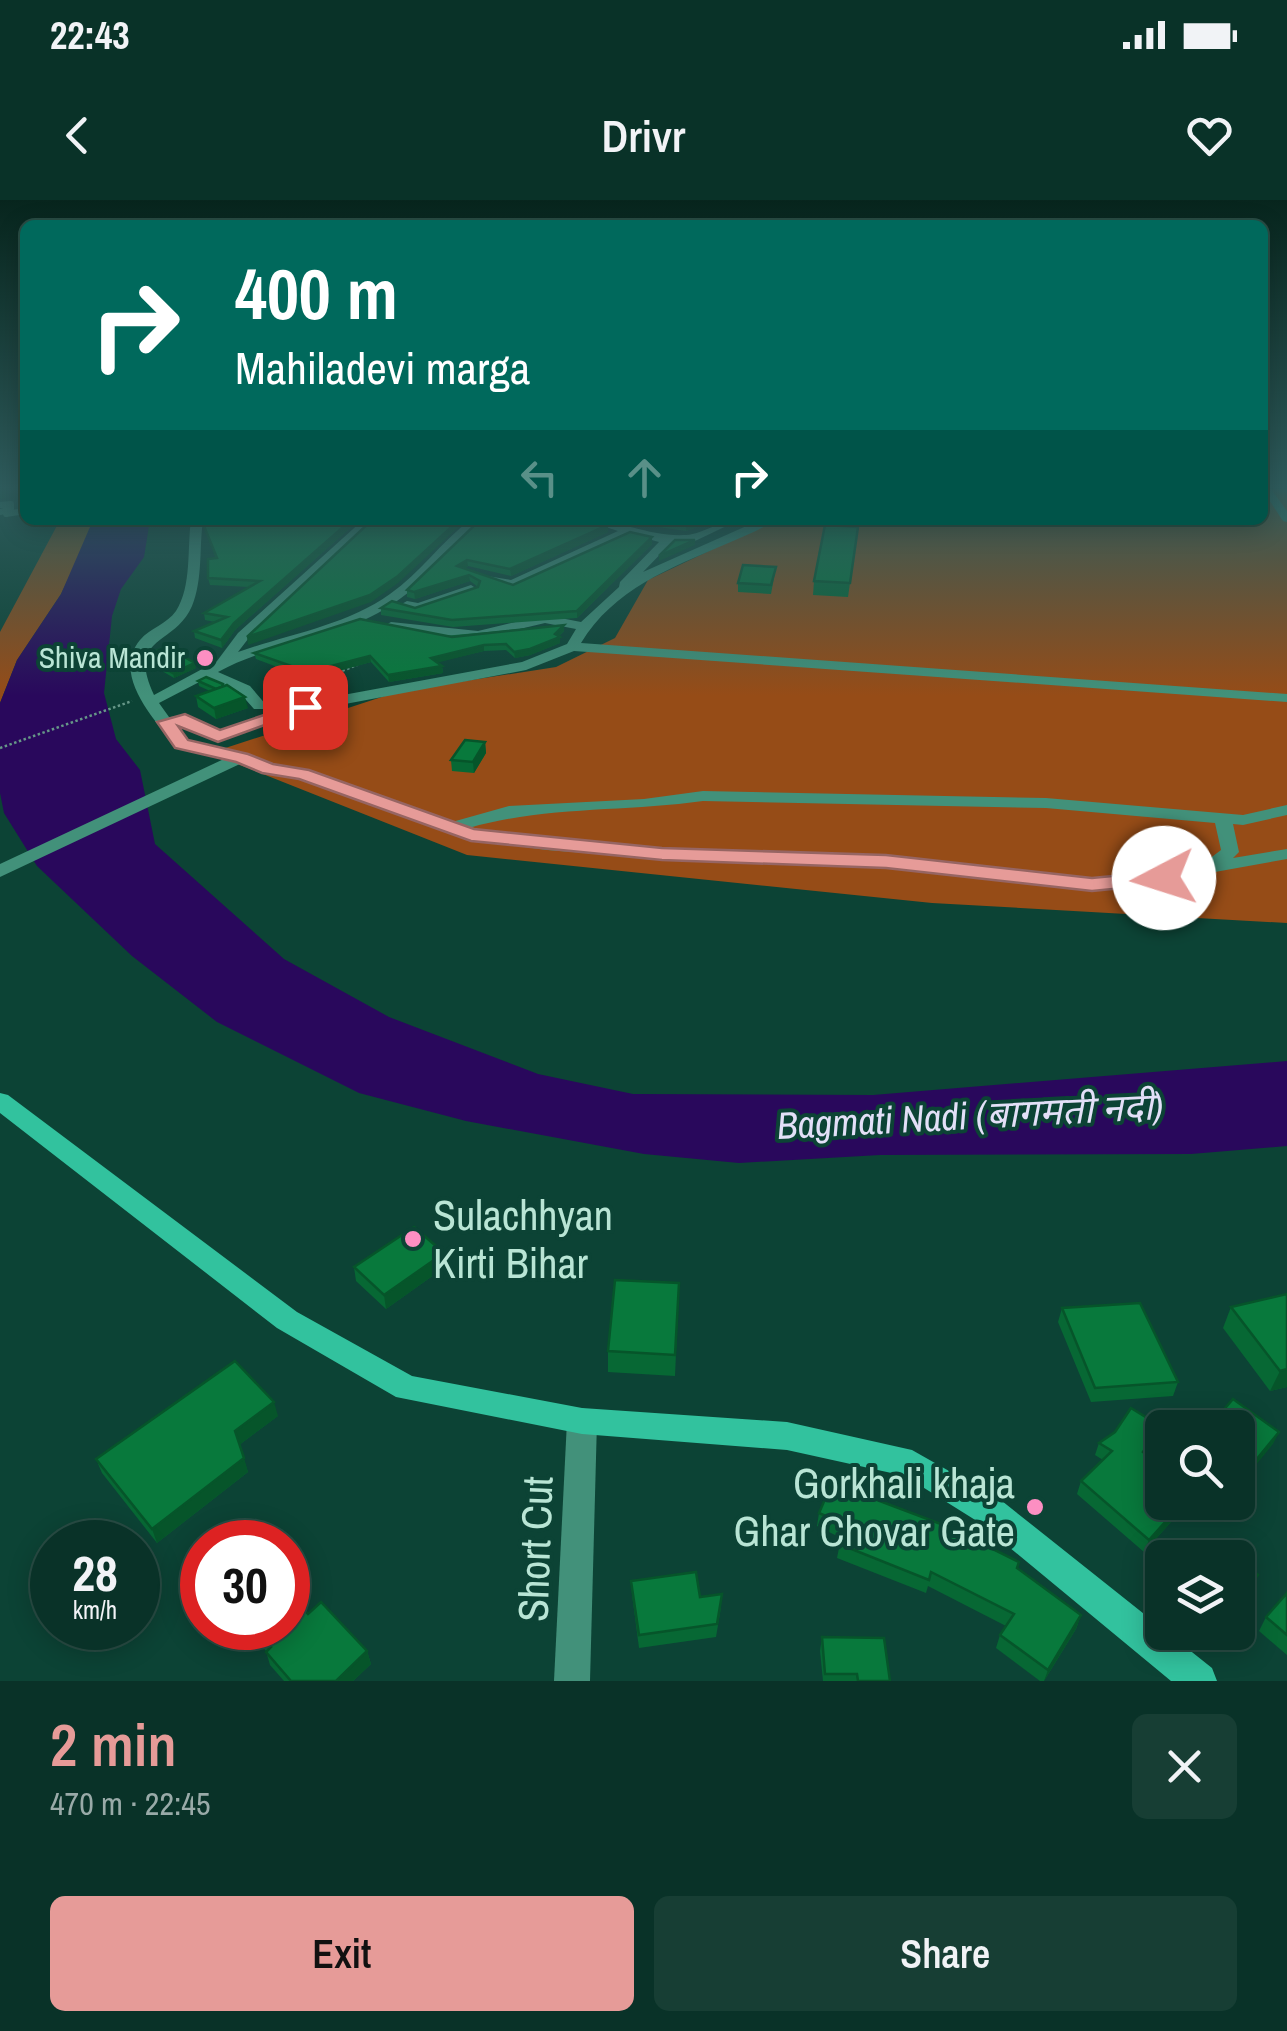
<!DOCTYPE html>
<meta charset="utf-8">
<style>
:root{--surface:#093228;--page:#173e34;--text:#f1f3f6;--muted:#99aaa8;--line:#294d45;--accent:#e69b98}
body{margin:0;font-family:"Archivo Narrow","Noto Sans Devanagari",sans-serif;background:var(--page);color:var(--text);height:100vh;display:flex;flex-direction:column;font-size:38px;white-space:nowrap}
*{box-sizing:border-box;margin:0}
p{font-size:32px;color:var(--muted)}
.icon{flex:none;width:55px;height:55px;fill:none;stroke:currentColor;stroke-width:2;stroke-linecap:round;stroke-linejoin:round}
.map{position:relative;height:1481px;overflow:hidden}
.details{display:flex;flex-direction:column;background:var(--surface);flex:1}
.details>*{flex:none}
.hud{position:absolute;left:20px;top:20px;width:1248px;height:305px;border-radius:15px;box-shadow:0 5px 25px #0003,0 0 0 2px var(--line);background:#00695c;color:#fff;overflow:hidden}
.fabs{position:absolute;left:1145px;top:1210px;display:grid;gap:20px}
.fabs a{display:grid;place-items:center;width:110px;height:110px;border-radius:15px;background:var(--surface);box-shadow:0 5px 25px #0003,0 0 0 2px var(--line);font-size:50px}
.speed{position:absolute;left:30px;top:1320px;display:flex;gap:20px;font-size:50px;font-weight:700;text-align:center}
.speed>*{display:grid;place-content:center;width:130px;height:130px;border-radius:50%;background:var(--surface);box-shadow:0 5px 25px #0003,0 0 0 2px var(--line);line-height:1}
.speed small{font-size:25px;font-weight:400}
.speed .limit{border:15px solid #d22;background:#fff;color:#111}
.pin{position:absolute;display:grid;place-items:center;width:85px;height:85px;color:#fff;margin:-42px;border-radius:20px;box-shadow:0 5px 15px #0006}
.me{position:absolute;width:110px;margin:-55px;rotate:265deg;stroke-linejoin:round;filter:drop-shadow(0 0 8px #0008)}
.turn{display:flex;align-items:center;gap:35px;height:210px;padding:0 50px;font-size:45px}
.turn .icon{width:130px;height:130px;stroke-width:2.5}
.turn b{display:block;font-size:70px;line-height:85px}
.lanes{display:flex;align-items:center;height:95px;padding:0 50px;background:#0003;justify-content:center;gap:50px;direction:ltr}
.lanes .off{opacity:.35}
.round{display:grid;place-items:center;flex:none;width:105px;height:105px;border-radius:15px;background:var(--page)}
.head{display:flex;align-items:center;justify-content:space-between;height:170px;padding:0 50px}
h1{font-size:60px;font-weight:600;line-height:75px;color:var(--accent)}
.action{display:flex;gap:20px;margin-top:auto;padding:20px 50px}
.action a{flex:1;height:115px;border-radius:15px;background:var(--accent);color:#111;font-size:40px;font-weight:600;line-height:115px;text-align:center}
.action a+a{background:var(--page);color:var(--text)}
.status{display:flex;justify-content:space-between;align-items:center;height:70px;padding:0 50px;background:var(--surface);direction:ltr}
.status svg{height:28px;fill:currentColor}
header{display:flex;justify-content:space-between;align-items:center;height:130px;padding:0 50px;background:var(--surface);font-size:45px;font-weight:600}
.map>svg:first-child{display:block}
</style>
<div class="status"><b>22:43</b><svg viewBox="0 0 49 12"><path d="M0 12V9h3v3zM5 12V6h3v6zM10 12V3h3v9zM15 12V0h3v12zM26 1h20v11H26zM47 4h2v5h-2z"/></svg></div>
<header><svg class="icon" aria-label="back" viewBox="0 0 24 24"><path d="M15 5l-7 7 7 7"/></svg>Drivr<svg class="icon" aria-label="heart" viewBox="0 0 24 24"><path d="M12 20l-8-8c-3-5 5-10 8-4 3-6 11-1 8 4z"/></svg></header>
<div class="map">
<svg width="1287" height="1481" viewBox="0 0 1287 1481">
<rect width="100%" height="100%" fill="#0c4335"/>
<!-- green -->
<g fill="#964c17">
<path d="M1263 289H1287V723L932 703 467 655 210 553 400 491 556 467 615 438 648 380 774 320H1262Z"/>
<path d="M60 320H93L92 328 61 394 17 460 0 503V432Z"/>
</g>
<!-- water -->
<path fill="#29085c" d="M93 320H150L144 357 121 389 112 416 104 493 116 539 140 570 155 644 284 759 389 817 538 874 633 894 873 895 1287 861V946L1191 954 880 955 739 963 644 954 466 921 359 893 217 822 132 756 37 666 4 613 0 593V503L17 460 61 394Z"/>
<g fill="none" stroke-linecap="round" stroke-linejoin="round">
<!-- path -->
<g stroke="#669788" stroke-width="2.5" stroke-dasharray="2.5 2.5" stroke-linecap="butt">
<path d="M346 484 337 473 357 465"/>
<path d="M0 548 132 501"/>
</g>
<!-- service -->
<g stroke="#42917a" stroke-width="6">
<path d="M0 305 11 304V309L0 312"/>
<path d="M6 314 25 311"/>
</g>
<!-- minor -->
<g fill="#42917a" fill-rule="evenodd">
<path d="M1262 289H1271L1287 311V322L1283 321Z"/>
<path d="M191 320H203C199 348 203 379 192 406 174 447 126 435 154 495L217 461 238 433 363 320H376L248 439 238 452C289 434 345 426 390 394 420 373 441 342 470 320H483C451 352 418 391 378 413 328 440 268 444 218 472L250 486 267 506 264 509H254L239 492 207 478 159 503 169 517 190 516 220 530 305 502 522 462 567 444 576 429 545 423 478 439 391 430 384 426 391 422 478 431 545 415 581 422 619 387 620 382 659 342 630 334 512 388 481 380 487 376 511 380 618 331 585 320C622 320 649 337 686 335 704 334 719 320 739 320L695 341H673L643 372 760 320H775C761 330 742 337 726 344 670 368 614 389 581 443L1287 494V502L574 451 526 470 308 511 219 541 183 524 175 525 187 540 248 554 273 565 309 570 452 622 509 606 644 599 703 591 1046 598 1243 615 1287 605V615L1243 625 1233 624 1239 652 1233 658 1287 649V659L1215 672 1201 680 1092 691 886 667 661 659 547 650 465 639 300 578 263 572 242 563 0 677V664L226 558 176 547C155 520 111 475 140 440 150 428 167 424 176 411 192 386 187 348 191 320ZM703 601 1046 608 1215 623 1221 650 1196 669 1092 679 886 655 661 649 547 640 469 628C544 606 625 612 703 601Z"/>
<path d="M471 385 477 389 475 392C452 400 423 417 400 405L407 401 418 403Z"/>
<path d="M582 1208 593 1212 597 1221 590 1481H554L567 1221 571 1212Z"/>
</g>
<!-- secondary -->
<path fill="#32c29e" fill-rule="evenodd" d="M0 893 8 895 297 1112 412 1176 582 1208 787 1222 912 1250 1002 1301 1212 1468 1217 1481H1171L980 1323 905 1276 787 1250 582 1234 396 1197 277 1128 0 913Z"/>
</g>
<!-- wall -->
<g fill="#076834">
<path d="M359 320 235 430 222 448 195 438 194 431 215 422 205 420 204 413 249 387 210 385 208 378 216 358 204 326 211 321Z"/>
<path d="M480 320 608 332 511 376 468 366 464 369 513 385 652 337V344L577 418 453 427 381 415V408H415L478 387 470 381 415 399 407 397V390Z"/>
<path d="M610 320H717L686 331Z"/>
<path d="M858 327 848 397 813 395 814 381Z"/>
<path d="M776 367 771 394 738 392V383Z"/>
<path d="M564 425V431L559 436 560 443 530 455 515 458 506 450 484 451 437 462 442 466 443 473 389 482 371 462 309 479 256 459 254 453Z"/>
<path d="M148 459 196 468 174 478 150 464Z"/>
<path d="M198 481 223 484V486L248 508 216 519 198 507 196 496 210 491 199 486Z"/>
<path d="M485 542 486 553 474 573 452 571 451 560Z"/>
<path d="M354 1067H445L386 1109 356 1081Z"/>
<path d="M679 1083 675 1176 608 1172V1151Z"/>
<path d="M1287 1094V1187L1270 1191 1223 1128 1231 1107Z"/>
<path d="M1062 1108 1178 1182 1173 1196 1091 1202 1058 1122Z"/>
<path d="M278 1216 239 1245 248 1272 157 1343 102 1273 96 1259Z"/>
<path d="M1155 1239 1145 1254 1189 1302 1144 1352 1077 1294 1081 1281 1103 1260 1095 1255 1099 1243Z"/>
<path d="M1208 1302H1225L1219 1310Z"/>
<path d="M819 1313 1017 1368 1081 1415 1076 1429 1044 1481H1040L996 1448 1000 1435 1006 1426 928 1386 926 1393 837 1358 841 1338 817 1326Z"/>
<path d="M631 1381 700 1397 721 1407 716 1437 639 1448 632 1394Z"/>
<path d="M1287 1393V1455L1259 1431 1266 1417Z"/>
<path d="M308 1414 367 1451 371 1464 353 1481H284L270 1465 266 1451 244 1428H288Z"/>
<path d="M822 1437 890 1481H823L820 1451Z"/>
</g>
<!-- shaded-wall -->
<g fill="#06552a">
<path d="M0 289H6L5 298 0 299Z"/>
<path d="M351 320H359L235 430 222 448 221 440 234 423Z"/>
<path d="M459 320H466L398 383 371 402 248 445 247 437Z"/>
<path d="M699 320H717L686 331V325Z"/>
<path d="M608 325V332L511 376 510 369Z"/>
<path d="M652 337V344L577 418V411Z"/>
<path d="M695 340V345L659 361V356Z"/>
<path d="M467 360 468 366 457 373V366Z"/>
<path d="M469 375 470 381 415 399 414 392Z"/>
<path d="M564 425V431L557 438 560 437V443L530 455 515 458 514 452 555 434Z"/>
<path d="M484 445V451L432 464 431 458Z"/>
<path d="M370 456 371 462 309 479 308 472Z"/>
<path d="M195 463 196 468 174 478 173 473Z"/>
<path d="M442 466 443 473 389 482 388 475Z"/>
<path d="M245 497 248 508 216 519 214 508Z"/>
<path d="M485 542 486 553 474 573 473 562Z"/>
<path d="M444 1053 445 1067 386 1109 384 1095Z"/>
<path d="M1287 1169V1187L1270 1191 1280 1171Z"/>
<path d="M274 1202 278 1216 239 1245 235 1231Z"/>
<path d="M1160 1226 1155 1239 1138 1264 1143 1252Z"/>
<path d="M1279 1232 1273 1244 1238 1287V1282Z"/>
<path d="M244 1258 248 1272 157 1343 152 1329Z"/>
<path d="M1183 1302H1189L1144 1352 1149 1340Z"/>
<path d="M1258 1375 1251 1389 1238 1404V1399Z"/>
<path d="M1081 1415 1076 1429 1044 1481 1048 1470Z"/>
<path d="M367 1451 371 1464 353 1481H336Z"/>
</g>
<!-- building -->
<g fill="#08793c" stroke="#06552a" stroke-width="2.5">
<path d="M211 320H351L234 423 221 440 194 431 227 417 204 413 260 381 208 378V359L217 358 204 326 205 322Z"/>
<path d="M372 320H459L398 376 370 395 247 437Z"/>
<path d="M480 320H592L608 325 510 369 467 360 457 366 513 385 630 332 652 337 577 411 452 420 381 408 392 401 415 408 478 387 480 381 469 375 414 392 407 390Z"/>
<path d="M653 320H699L686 325Z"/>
<path d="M825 325 858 327 850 383 814 381Z"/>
<path d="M675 340H695L659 356Z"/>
<path d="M743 365 776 367 771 385 738 383Z"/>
<path d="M360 419 452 437 564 425 555 434 560 437 530 449 514 452 506 444 484 445 431 458 442 466 388 475 370 456 308 472 254 453Z"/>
<path d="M166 447 195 463 173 473 148 459 149 454Z"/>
<path d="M206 477 223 484 222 487 216 489 198 481Z"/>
<path d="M227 485 245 497 214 508 196 496Z"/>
<path d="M465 540 485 542 473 562 451 560Z"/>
<path d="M414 1027 444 1053 384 1095 354 1067Z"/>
<path d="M615 1080 679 1083 675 1155 608 1151Z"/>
<path d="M1287 1094V1169L1280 1171 1231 1107Z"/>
<path d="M1140 1103 1178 1182 1095 1188 1062 1108Z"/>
<path d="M235 1161 274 1202 235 1231 244 1258 152 1329 96 1259Z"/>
<path d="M1233 1199 1279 1232 1238 1282V1228H1208Z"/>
<path d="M1131 1208 1160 1226 1143 1252 1162 1267V1302H1183L1149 1340 1081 1281 1112 1251 1099 1243 1115 1232Z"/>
<path d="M832 1283 946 1326 1019 1362 1017 1368 1081 1415 1048 1470 1000 1435 1014 1414 931 1372 929 1380 839 1344 846 1325 819 1313Z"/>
<path d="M1218 1342 1237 1358H1203Z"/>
<path d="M1238 1358 1258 1375 1238 1399Z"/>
<path d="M696 1372 700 1397 722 1394 717 1424 639 1435 631 1381Z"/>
<path d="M288 1392 308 1414 321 1402 367 1451 336 1481H291L266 1452 271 1447 252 1428H288Z"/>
<path d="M1287 1393V1435L1266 1417Z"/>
<path d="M822 1437 884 1438 890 1481H858L857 1474H825Z"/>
</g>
<!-- sky -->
<linearGradient id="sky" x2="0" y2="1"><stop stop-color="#07251d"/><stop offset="0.58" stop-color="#2e5b5c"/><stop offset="1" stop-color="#2e5b5c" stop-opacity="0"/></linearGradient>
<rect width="1287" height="496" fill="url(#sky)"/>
<!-- route -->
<path fill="#e69b98" stroke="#966563" stroke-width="2.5" d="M299 503 314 507 218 542 178 526 188 540 248 554 273 564 309 570 474 629 662 648 886 655 1092 678 1164 671 1175 678 1164 684 1092 691 886 668 662 660 471 641 299 579 262 573 236 562 175 548 157 522 185 514 220 530Z"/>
<!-- markers -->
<g fill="#fc8fc2" stroke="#0c4335" stroke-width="4">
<circle cx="205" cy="458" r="10"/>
<circle cx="413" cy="1039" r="10"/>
<circle cx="1035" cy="1307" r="10"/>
</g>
<g text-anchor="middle" stroke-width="8" stroke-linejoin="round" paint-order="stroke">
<!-- far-poi labels -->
<g font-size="30" fill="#b9e5d5" stroke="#0c4335" text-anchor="end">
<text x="185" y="468">Shiva Mandir</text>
</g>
<!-- water labels -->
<g font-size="38" font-style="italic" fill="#e3e0f8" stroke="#0c4335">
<text transform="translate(970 916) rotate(-3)" y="13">Bagmati Nadi (बागमती नदी)</text>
</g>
<!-- near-poi labels -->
<g font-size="42" fill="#b9e5d5" stroke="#0c4335" text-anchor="start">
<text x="433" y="1030">Sulachhyan<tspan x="433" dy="48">Kirti Bihar</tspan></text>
<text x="1015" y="1298" text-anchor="end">Gorkhali khaja<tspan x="1015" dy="48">Ghar Chovar Gate</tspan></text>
</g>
<!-- near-street labels -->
<g font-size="42" fill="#b9e5d5" stroke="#0c4335">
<text transform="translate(535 1349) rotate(-88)" y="15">Short Cut</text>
</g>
</g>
</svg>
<div class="fabs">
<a><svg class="icon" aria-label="search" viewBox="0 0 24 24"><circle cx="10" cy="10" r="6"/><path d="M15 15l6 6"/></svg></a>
<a><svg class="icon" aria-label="layers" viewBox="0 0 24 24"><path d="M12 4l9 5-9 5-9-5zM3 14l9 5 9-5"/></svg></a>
</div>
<div class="speed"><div>28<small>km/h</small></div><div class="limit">30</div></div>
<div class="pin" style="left:305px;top:507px;background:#d93025"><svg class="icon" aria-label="arrive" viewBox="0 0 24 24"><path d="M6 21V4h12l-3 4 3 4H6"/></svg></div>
<svg class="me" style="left:1164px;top:678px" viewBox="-20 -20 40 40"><circle r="19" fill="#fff"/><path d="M0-13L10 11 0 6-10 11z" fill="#e69b98"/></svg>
<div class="hud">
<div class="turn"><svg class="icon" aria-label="right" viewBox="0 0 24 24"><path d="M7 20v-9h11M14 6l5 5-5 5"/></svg><div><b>400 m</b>Mahiladevi marga</div></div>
<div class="lanes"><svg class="icon off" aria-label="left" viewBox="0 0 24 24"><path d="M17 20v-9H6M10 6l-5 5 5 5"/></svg><svg class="icon off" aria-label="ahead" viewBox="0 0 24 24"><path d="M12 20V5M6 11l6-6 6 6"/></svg><svg class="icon" aria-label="right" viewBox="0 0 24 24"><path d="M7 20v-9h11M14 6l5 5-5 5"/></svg></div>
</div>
</div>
<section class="details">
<div class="head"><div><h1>2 min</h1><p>470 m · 22:45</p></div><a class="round"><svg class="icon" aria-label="close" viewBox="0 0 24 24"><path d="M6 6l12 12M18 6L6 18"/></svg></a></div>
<div class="action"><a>Exit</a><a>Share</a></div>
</section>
